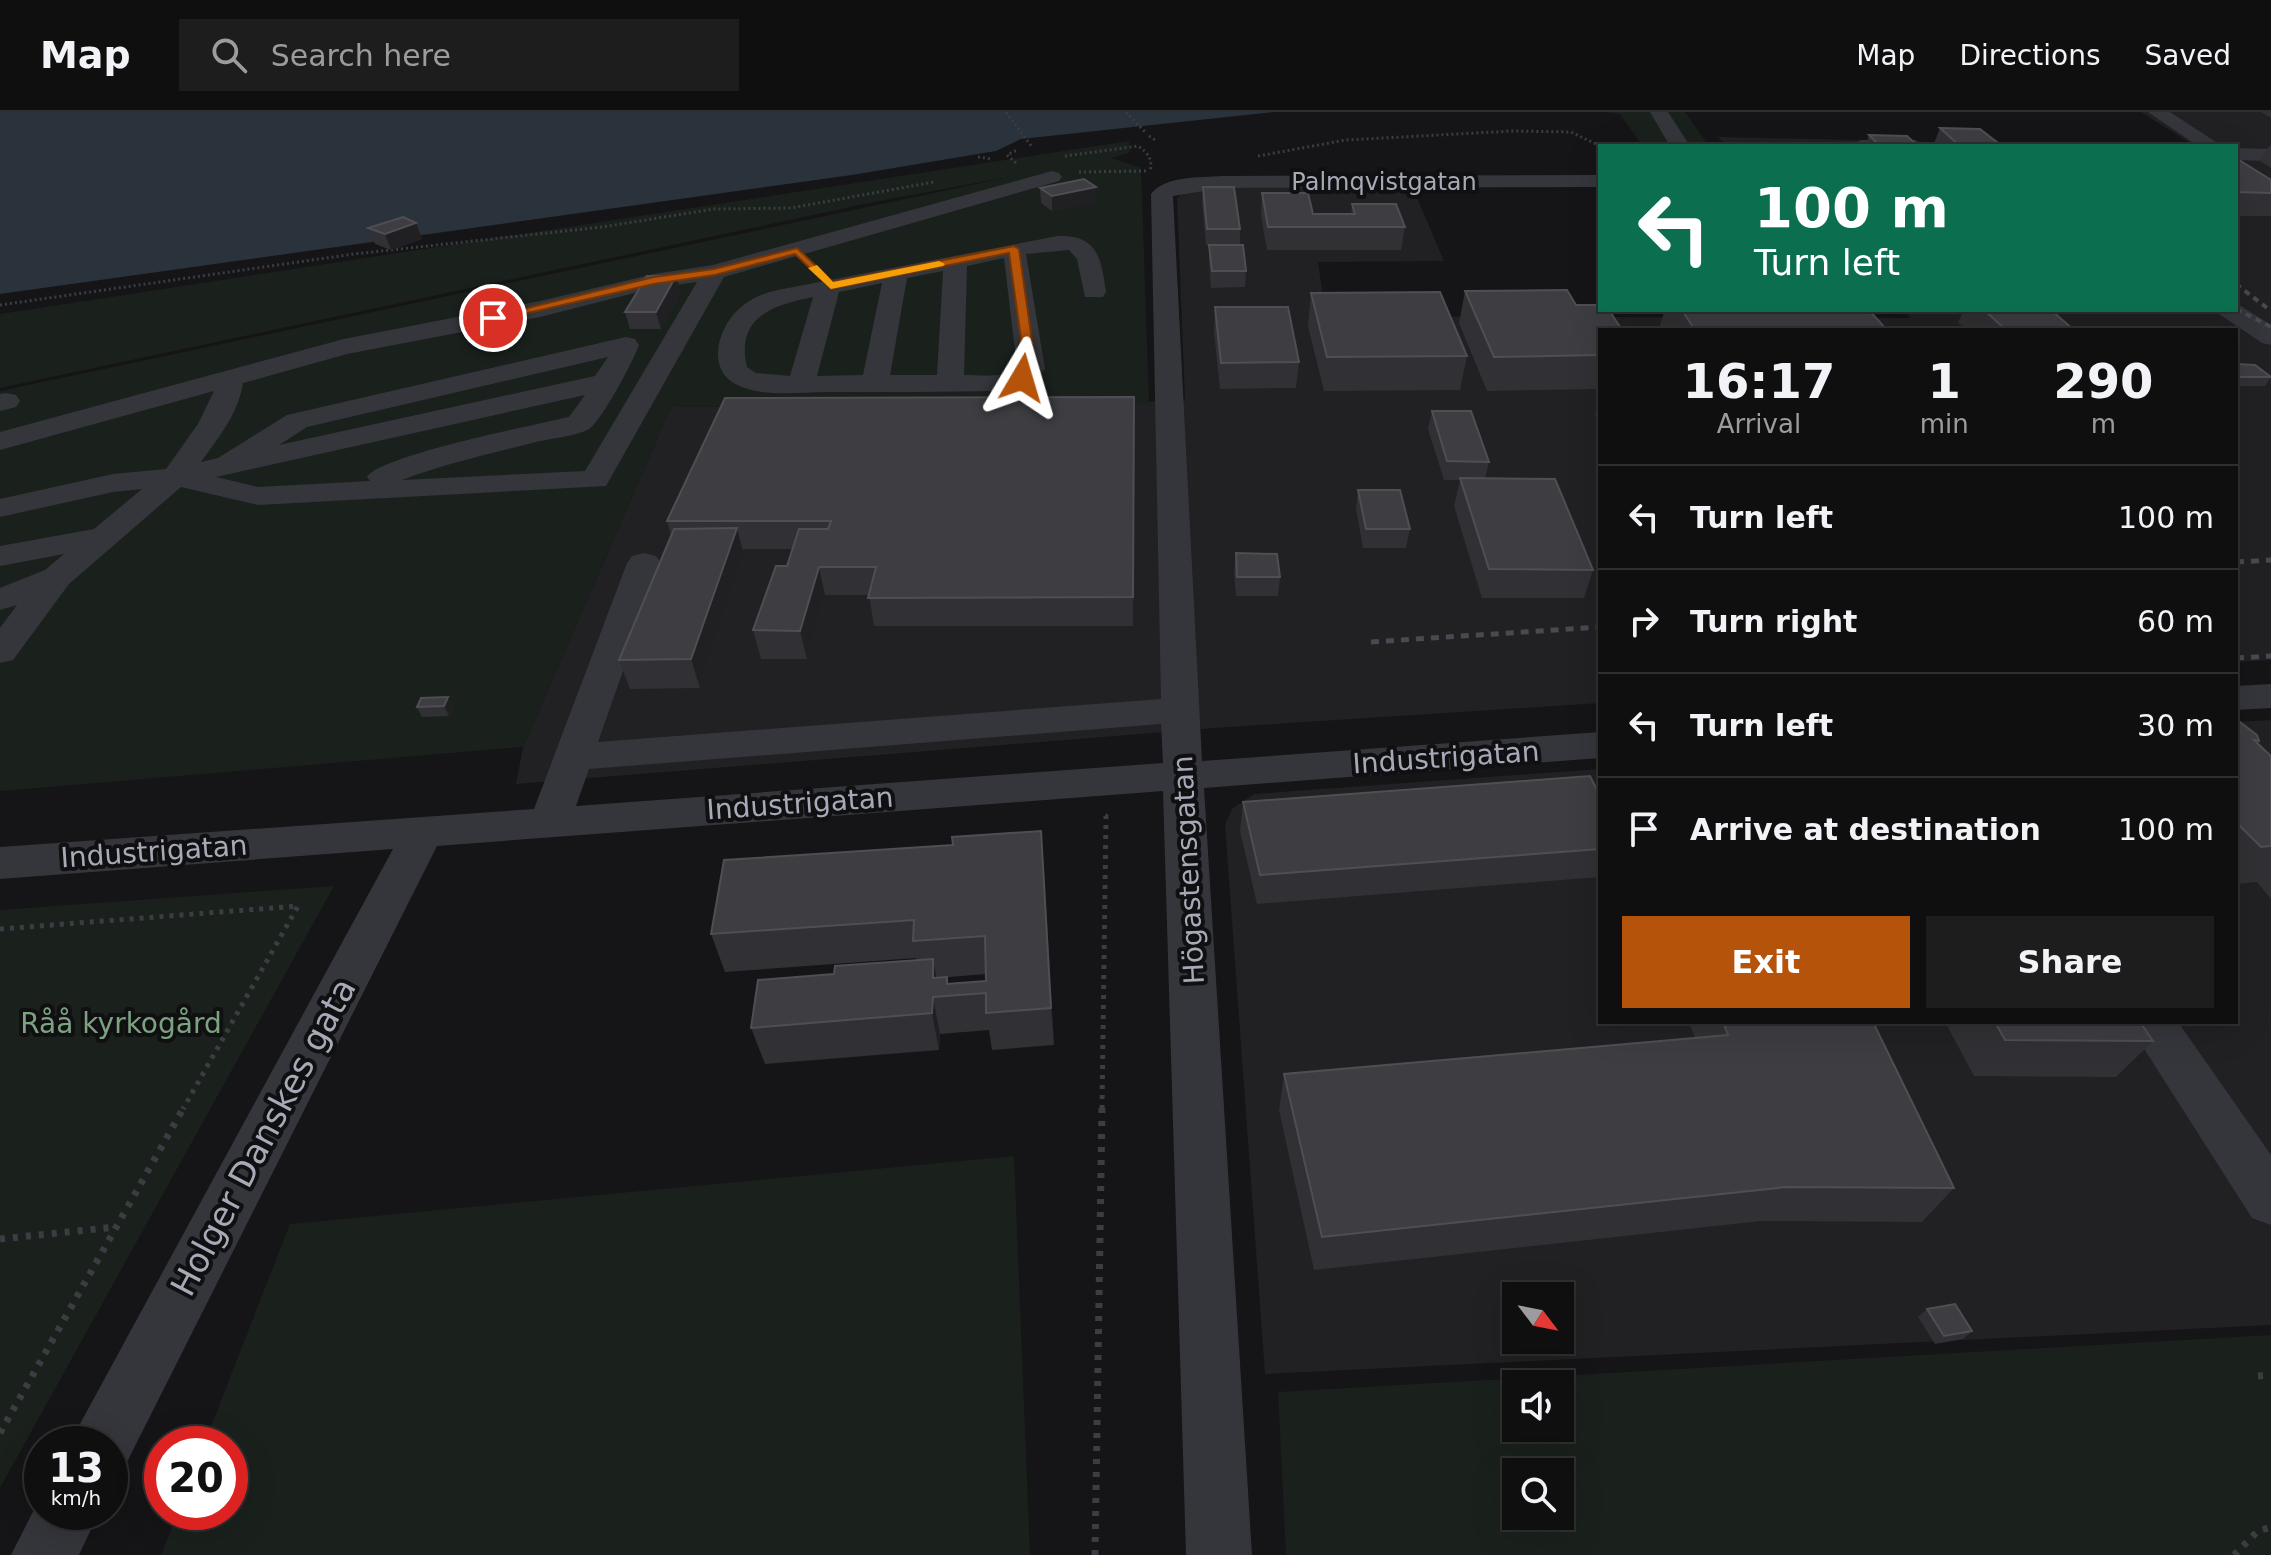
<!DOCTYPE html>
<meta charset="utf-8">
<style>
:root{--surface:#100f10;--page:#1e1d1e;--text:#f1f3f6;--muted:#9c9c9f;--line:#302f30;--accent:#b45309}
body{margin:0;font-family:"DejaVu Sans",sans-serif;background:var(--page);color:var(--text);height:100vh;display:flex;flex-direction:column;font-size:30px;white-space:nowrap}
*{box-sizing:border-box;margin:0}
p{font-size:26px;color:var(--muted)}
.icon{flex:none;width:44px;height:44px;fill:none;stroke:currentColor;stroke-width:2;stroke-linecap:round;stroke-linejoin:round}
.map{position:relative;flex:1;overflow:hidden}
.details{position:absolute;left:1598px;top:216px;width:640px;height:696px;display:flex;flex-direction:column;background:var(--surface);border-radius:0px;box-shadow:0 8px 32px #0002,0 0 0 2px var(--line)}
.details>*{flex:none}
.hud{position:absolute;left:1598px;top:32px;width:640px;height:168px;border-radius:0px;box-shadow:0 8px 32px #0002,0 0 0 2px var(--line);background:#0b6e4f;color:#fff;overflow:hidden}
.needle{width:52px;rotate:122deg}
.fabs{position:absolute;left:1502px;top:1170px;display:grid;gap:16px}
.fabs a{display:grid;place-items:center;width:72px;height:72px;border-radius:0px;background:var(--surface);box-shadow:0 8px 32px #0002,0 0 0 2px var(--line);font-size:40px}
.speed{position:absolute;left:24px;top:1314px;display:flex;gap:16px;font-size:40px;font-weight:700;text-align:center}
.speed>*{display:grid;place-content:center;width:104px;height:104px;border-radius:50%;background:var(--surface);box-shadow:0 8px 32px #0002,0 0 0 2px var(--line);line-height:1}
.speed small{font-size:20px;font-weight:400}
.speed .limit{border:12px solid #d22;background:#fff;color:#111}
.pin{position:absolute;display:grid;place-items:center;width:68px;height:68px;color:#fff;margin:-34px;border:4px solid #fff;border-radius:50%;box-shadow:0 2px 8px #0007}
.me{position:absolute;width:88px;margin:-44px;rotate:7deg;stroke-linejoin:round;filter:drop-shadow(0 0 6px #0008)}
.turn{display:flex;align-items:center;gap:28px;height:168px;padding:0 24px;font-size:36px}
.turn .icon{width:104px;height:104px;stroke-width:2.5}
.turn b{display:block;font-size:56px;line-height:68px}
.eta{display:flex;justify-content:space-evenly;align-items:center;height:136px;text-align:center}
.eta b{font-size:48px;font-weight:700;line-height:56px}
.action{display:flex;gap:16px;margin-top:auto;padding:16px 24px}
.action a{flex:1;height:92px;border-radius:0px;background:var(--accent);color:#fff;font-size:32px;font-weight:700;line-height:92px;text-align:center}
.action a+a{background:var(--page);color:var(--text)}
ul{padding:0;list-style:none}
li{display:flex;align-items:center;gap:24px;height:104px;padding:0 24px;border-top:2px solid var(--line)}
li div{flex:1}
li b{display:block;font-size:30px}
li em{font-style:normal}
header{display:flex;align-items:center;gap:48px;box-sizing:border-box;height:112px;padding:0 40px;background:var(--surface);border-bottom:2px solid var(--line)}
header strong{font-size:38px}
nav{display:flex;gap:44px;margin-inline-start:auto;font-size:28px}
.search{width:560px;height:72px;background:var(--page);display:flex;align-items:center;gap:20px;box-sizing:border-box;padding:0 28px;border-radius:0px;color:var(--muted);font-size:30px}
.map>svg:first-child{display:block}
</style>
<header>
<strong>Map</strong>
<div class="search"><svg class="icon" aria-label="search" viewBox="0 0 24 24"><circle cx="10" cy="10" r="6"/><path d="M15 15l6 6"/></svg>Search here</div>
<nav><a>Map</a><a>Directions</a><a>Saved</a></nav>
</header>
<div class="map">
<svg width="2271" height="1443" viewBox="0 0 2271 1443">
<rect width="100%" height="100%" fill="#151416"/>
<!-- built -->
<g fill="#212023" fill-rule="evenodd">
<path d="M2141 0H2271V548L2236 550V218H1600V591L1214 616 516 672 523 635 671 295 1185 289 1177 86 1186 79 1201 76 1412 74 1444 149 1318 150 1326 204 1910 206 1904 198H2236V34H2195Z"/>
<path d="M1718 25 2117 34H1726Z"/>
<path d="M2271 608V1213L1265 1262 1225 713 1232 697 1254 682 1600 657V910H2236V610ZM1516 1184H1560V1228H1516Z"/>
</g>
<!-- green -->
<g fill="#1a211c" fill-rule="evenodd">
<path d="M1604 0H1685L1709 34H1643L1620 2Z"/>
<path d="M1129 29V41L1111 46 1141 56 1149 291 671 295 523 635 0 679V279L1009 65 874 90 0 276V202Z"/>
<path d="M334 774 0 1376V798Z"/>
<path d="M1014 1044 1030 1443H161L178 1400H230V1332H204L290 1112Z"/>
<path d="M2271 1223V1443H1286L1278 1280ZM1560 1272V1316H1516V1272ZM1560 1360V1404H1516V1360Z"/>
</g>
<!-- water -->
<path fill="#2a323b" d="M0 0H1274L1021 27 996 39 852 63 0 182Z"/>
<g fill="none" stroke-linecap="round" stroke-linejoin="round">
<!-- path-far2 -->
<g stroke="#3b3d43" stroke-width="3" stroke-dasharray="2 3" stroke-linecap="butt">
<path d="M1006 0 1032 35"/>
<path d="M1126 0 1146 21"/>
<path d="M1149 24 1157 29"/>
<path d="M1065 44 1138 34C1148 41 1153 47 1150 60"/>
<path d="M1258 44 1346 28 1513 19 1571 20 1600 34"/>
<path d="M978 45 991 47"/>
<path d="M1016 51 1007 43 1017 38"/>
<path d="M1079 60 1149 59"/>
<path d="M0 193 354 142 602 115 714 97 791 96 934 70"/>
<path d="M1948 198H1977"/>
</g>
<!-- path-far1 -->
<g stroke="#3b3d43" stroke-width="5" stroke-dasharray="4 6" stroke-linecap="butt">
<path d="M0 817 298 794 183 997"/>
<path d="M1102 997 1106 704 1102 702"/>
</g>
<!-- path -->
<g stroke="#3b3d43" stroke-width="7" stroke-dasharray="5 8" stroke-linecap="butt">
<path d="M0 1127 116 1115"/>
<path d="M2258 1264 2271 1263"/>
<path d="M0 1321 184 995"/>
<path d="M1095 1443 1102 995"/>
<path d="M2234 1443 2258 1419 2271 1415"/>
</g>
<!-- minor -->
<g fill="#35363b" fill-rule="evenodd">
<path d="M1650 0H1668L1690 34H1670Z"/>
<path d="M2148 0H2170L2222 34H2198Z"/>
<path d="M1861 28H1915L1925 34H1851Z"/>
<path d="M2236 36 2271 37V49L2236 48Z"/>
<path d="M1052 59 1059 61 1062 65 1059 69 724 165 606 374 258 393 181 375 69 472 13 548 0 551V516L17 493 0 498V476L45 458 64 442 0 454V434L94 417 142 377 113 380 0 405V387L113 362 166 357 198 312 214 279 0 338V320L344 227 540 189 654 162 713 153ZM697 170 585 359 402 368C447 351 494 341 540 329 555 326 576 324 589 317 601 310 634 248 639 233L635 227 626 225 287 303 218 346 201 350C219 325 238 302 243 271L347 242 540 205 654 176ZM608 245 595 264 279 333 307 315ZM585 283 569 305C535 313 382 343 367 365L370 369 258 375 216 365Z"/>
<path d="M1600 63V75L1222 76 1173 84 1202 649 1600 620V646L1204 676 1252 1443H1186L1163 679 437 734 125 1354 110 1360V1332H72L81 1310 393 737 0 767V735L534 697 627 451 632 444 644 441 656 444 661 451 598 630 1161 587 1151 82C1166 63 1200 66 1222 64ZM1161 612 1163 651 576 694 589 657Z"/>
<path d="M1058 124C1098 123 1101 146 1106 180L1103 185H1085L1077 147 1069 138 1026 142 1045 257 1032 272 998 279C941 280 884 280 827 280 801 280 767 285 742 275 705 262 716 217 740 196 751 186 764 181 778 178ZM1004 146 1017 255C1004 267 981 263 964 263L967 154ZM943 159 937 263H890L907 166ZM882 171 863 263 817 264 839 180ZM813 185 790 264 756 261 747 255C735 205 773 193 813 185Z"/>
<path d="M2236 191 2271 213V233L2262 231 2213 198H2236Z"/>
<path d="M6 281 16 283 20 289 16 295 0 299V282Z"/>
<path d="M2271 572V596L2236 598V574Z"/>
<path d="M2127 910H2178L2271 1043V1113L2252 1106Z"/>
<path d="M42 1382V1400H99L79 1443H11Z"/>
</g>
<!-- rail-far1 -->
<g stroke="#484a51" stroke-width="4" stroke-dasharray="6 5" stroke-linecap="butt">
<path d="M2236 172 2271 199"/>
<path d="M2236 197 2271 215"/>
</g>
<!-- rail -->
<g stroke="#484a51" stroke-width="5" stroke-dasharray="8 7" stroke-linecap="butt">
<path d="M2236 450 2271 448"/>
<path d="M1371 530 1600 515"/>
<path d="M2236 546 2271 544"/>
</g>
</g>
<!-- wall -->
<g fill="#313034" fill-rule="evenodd">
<path d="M2261 0H2271V6Z"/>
<path d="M1940 16 2002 34H1933Z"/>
<path d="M1869 23 1918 34H1865Z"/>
<path d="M2269 34H2271V56L2260 49Z"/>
<path d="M2236 46 2271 68V104H2236Z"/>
<path d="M1203 75 1240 117V133H1206L1202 90Z"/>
<path d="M1040 76 1096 90 1052 99 1041 91Z"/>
<path d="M1262 81 1313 102H1351L1352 92 1405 115 1401 138H1267L1261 104Z"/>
<path d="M416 111 422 127 391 138 375 132 368 116Z"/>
<path d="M1209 133 1246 159 1245 175 1211 176 1209 149Z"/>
<path d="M1465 179 1576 193 1600 218V277L1487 279 1459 211Z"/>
<path d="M681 180 661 217H630L625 200Z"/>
<path d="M1311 181 1467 244 1460 278 1324 279 1308 214Z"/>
<path d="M1215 195 1299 250 1296 276 1220 277 1214 220Z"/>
<path d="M1665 198H1869L1887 218H1663L1660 213Z"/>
<path d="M1964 198H2051L2074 218H1966L1958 210Z"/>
<path d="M2236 252 2271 265 2265 274H2236Z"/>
<path d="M1134 285 1133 514H874L869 483H825L807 547H761L753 518 787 454 793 437H742L744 444 700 576 630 577 619 548 671 423 667 409Z"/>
<path d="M1597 295H1600V314L1595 304Z"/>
<path d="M1432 299 1489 350 1485 366 1593 458 1584 486H1482L1454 394 1460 368H1444L1428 317Z"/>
<path d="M1358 378 1410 417 1406 436H1363L1356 397Z"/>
<path d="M1236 441 1280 465 1278 484H1236L1234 461Z"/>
<path d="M448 585 453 595 449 604 422 605 417 595Z"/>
<path d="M2236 607 2259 629 2257 631 2271 644V787L2257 770 2236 772Z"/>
<path d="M1600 684V765L1257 792 1240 719 1243 690Z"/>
<path d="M1044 757 1054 933 992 938 989 918 940 922 939 938 765 952 751 916 917 848 916 846 725 860 711 822ZM986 862V869L948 872 937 866Z"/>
<path d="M1689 910H1873L1954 1076 1922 1110 1761 1109 1314 1158 1279 998 1284 962 1695 926Z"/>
<path d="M1945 910H2140L2153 929 2116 965 1974 964Z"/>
<path d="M1927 1197 1972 1219 1963 1227 1935 1232 1918 1205Z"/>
</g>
<!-- shaded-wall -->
<g fill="#201f22">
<path d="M1096 75V90L1052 99V84Z"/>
<path d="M416 111 422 127 391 138 385 122Z"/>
<path d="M676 164 681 180 661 217 656 200Z"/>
<path d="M737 416 744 444 700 576 691 547Z"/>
<path d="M819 455 825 483 807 547 800 519Z"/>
<path d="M448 585 453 595 449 604 444 594Z"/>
<path d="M1041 719 1044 757 1054 933 1051 896Z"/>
<path d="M933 847 940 885 933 866Z"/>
<path d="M933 885 940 922 939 938 932 901Z"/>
</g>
<!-- building -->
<g fill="#3d3d42" stroke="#4e4e54" stroke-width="2">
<path d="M1940 16 1980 17 2002 34H1960Z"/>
<path d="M1869 23 1907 24 1918 34H1880Z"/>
<path d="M2146 32 2216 33 2218 34H2149Z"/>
<path d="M2236 46 2271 68V81L2236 80Z"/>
<path d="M1084 67 1096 75 1052 84 1040 76Z"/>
<path d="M1203 75H1234L1240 117H1207Z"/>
<path d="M1262 81H1308L1313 102H1355L1352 92H1396L1405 115H1268Z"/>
<path d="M403 105 416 111 385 122 368 116Z"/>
<path d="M1209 133H1243L1246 159H1212Z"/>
<path d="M647 164H676L656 200H625Z"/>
<path d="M1567 178 1576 193H1600V198H1609L1622 218H1600V243L1494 245 1465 179Z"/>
<path d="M1440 180 1467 244 1327 245 1311 181Z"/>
<path d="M1215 195H1288L1299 250 1221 251Z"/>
<path d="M1682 198H1869L1887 218H1695Z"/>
<path d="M1984 198H2051L2074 218H2006Z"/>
<path d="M2236 252 2255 253 2271 265H2236Z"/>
<path d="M1134 285 1133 485 868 486 876 455H819L800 519 753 518 776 454H787L799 417H828L831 409H667L725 286Z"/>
<path d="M1432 299H1471L1489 350 1447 349Z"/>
<path d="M1460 366 1555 367 1593 458 1489 457Z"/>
<path d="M1358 378H1400L1410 417H1366Z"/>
<path d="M737 416 691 547 619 548 674 417Z"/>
<path d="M1236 441 1277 442 1280 465H1237Z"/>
<path d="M448 585 444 594 417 595 421 586Z"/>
<path d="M2236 607 2257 623 2259 629 2254 628 2271 644V734L2261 735 2236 710Z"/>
<path d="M1590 664 1600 684V737L1260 763 1243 690Z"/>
<path d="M1041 719 1051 896 986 901V881L933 885 932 901 751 916 758 868 834 862 835 854 933 847V866L947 865V872L986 869 985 824 913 829 914 808 711 822 724 748 953 733 952 725Z"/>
<path d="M1723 910H1873L1954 1076 1786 1075 1322 1125 1284 962 1728 923Z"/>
<path d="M1995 910H2140L2153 929 2005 928Z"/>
<path d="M1955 1192 1972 1219 1944 1224 1927 1197Z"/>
</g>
<!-- route -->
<path fill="#b45309" stroke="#753606" stroke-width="2" d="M1014 134 1019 137 1036 257 1022 270 1016 266 1025 256 1009 141 831 177 795 142 715 163 654 172 493 209 487 206 654 165 714 157 797 136 833 170Z"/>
<!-- slow -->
<path fill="#f59e0b" d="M939 149 945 152 943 154 831 177 808 156 817 153 833 170Z"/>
<g text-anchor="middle" stroke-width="8" stroke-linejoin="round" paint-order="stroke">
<!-- far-street labels -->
<g font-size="24" fill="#a6aab7" stroke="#100f11">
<text x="1384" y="78">Palmqvistgatan</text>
</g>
<!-- street labels -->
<g font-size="28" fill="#a6aab7" stroke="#100f11">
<text transform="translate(1446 645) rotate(-4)" y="10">Industrigatan</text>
<text transform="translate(800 691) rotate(-4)" y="10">Industrigatan</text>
<text transform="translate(154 739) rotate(-4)" y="10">Industrigatan</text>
<text transform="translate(1188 758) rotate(-93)" y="10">Högastensgatan</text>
</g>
<!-- park labels -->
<g font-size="28" fill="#7ca281" stroke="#100f11">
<text x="121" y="921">Råå kyrkogård</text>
</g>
<!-- near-street labels -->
<g font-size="34" fill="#a6aab7" stroke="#100f11">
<text transform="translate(263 1025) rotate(-62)" y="12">Holger Danskes gata</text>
</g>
</g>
</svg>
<div class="fabs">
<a><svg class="needle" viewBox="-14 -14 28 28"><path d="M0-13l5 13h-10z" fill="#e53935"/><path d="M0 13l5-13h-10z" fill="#9c9c9f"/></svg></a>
<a><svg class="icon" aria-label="sound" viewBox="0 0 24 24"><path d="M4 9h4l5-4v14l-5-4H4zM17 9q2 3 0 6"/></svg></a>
<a><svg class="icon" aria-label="search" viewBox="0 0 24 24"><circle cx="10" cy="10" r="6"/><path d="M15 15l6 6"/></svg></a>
</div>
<div class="speed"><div>13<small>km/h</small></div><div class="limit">20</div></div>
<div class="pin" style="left:493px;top:206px;background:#d93025"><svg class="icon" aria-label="arrive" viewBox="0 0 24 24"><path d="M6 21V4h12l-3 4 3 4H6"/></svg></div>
<svg class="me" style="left:1022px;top:266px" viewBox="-20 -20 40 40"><path d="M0-17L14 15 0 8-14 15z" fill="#b45309" stroke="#fff" stroke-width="4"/></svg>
<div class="hud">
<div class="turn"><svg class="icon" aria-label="left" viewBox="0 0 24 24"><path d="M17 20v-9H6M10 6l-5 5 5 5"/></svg><div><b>100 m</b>Turn left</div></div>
</div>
<section class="details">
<div class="eta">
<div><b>16:17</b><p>Arrival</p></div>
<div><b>1</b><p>min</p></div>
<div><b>290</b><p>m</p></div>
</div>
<ul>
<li><svg class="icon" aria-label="left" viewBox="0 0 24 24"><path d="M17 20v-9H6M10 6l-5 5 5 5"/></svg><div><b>Turn left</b></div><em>100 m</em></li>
<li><svg class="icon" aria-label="right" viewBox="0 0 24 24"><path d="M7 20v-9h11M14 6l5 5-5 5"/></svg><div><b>Turn right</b></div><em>60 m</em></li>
<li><svg class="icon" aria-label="left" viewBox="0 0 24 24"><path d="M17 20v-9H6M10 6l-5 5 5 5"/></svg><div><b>Turn left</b></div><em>30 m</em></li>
<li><svg class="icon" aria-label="arrive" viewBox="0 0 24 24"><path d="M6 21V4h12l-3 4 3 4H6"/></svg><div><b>Arrive at destination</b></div><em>100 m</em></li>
</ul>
<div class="action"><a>Exit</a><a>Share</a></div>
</section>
</div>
